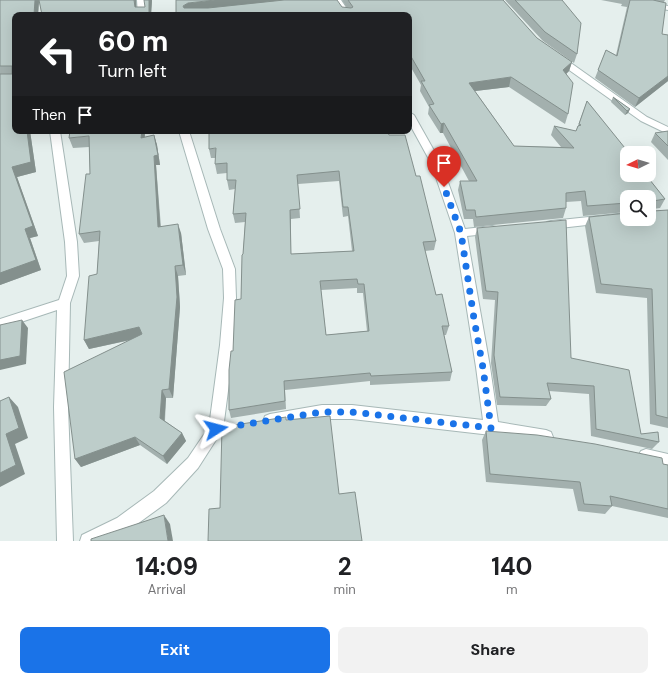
<!DOCTYPE html>
<style>
:root{--surface:#fff;--page:#f2f2f2;--text:#202124;--muted:#757577;--accent:#1a73e8}
body{margin:0;font-family:"DM Sans",sans-serif;background:var(--page);color:var(--text);height:100vh;display:flex;flex-direction:column;font-size:15px;white-space:nowrap}
*{box-sizing:border-box;margin:0}
p{font-size:13px;color:var(--muted)}
.icon{flex:none;width:22px;height:22px;fill:none;stroke:currentColor;stroke-width:2;stroke-linecap:round;stroke-linejoin:round}
.map{position:relative;height:541px;overflow:hidden}
.side{display:flex;flex-direction:column;background:var(--surface);flex:1}
.side>*{flex:none}
.guide{position:absolute;left:12px;top:12px;width:400px;height:122px;border-radius:8px;box-shadow:0 4px 16px #0002;background:#202124;color:#fff;overflow:hidden}
.needle{width:26px;rotate:265deg}
.fabs{position:absolute;left:620px;top:146px;display:grid;gap:8px}
.fabs a{display:grid;place-items:center;width:36px;height:36px;border-radius:8px;background:var(--surface);box-shadow:0 4px 16px #0002;font-size:20px}
.pin{position:absolute;display:grid;place-items:center;width:34px;height:34px;color:#fff;margin:-41px -17px;border-radius:50% 50% 50% 0;rotate:-45deg;box-shadow:0 0 4px #0007}
.pin .icon{rotate:45deg}
.me{position:absolute;width:44px;margin:-22px;rotate:81deg;stroke-linejoin:round;filter:drop-shadow(0 0 3px #0008)}
.turn{display:flex;align-items:center;gap:14px;height:84px;padding:0 20px;font-size:18px}
.turn .icon{width:52px;height:52px;stroke-width:2.5}
.turn b{display:block;font-size:28px;line-height:34px}
.then{display:flex;align-items:center;height:38px;padding:0 20px;background:#0003;gap:8px;font-size:15px}
.eta{display:flex;justify-content:space-evenly;align-items:center;height:68px;text-align:center}
.eta b{font-size:24px;font-weight:700;line-height:28px}
.action{display:flex;gap:8px;margin-top:auto;padding:8px 20px}
.action a{flex:1;height:46px;border-radius:8px;background:var(--accent);color:#fff;font-size:16px;font-weight:700;line-height:46px;text-align:center}
.action a+a{background:var(--page);color:var(--text)}
.map>svg:first-child{display:block}
</style>
<div class="map">
<svg width="668" height="541" viewBox="0 0 668 541">
<rect width="100%" height="100%" fill="#e5efed"/>
<g fill="none" stroke-linecap="round" stroke-linejoin="round">
<!-- minor casing -->
<g stroke="#a7b8b7" stroke-width="2">
<g id="minor">
<path d="M137 0H145L146 15H138Z"/>
<path d="M333 0H341L351 15H343Z"/>
<path d="M627 0H641L668 6V10L628 2Z"/>
<path d="M555 56H561L647 117 668 127V134L641 121 555 60 554 58Z"/>
<path d="M409 112 414 115 441 163 465 229 492 226 496 227 498 230 496 233 467 236 490 367 498 422 546 430 551 432 553 437 551 442 546 444 491 435 352 419H322L270 428 265 426 263 421 265 416 270 414 322 405H352L483 420 476 367 455 233 431 163 409 123Z"/>
<path d="M50 131H60L77 242 79 276 70 303 68 407 73 541H57L54 407 57 310 0 329V319L59 300 67 276 65 242Z"/>
<path d="M179 131H189L220 229 235 269 236 298 234 345 223 429 198 468 166 503 129 530 106 541H80L82 535 117 518 154 491 188 458 209 427 220 345 224 298 223 269 208 229Z"/>
<path d="M627 213V219L631 220 551 229 547 228 545 225 547 222 551 221Z"/>
<path d="M646 449 668 454V468L641 461 638 456 641 451Z"/>
</g>
</g>
<!-- minor -->
<use href="#minor" fill="#fff" fill-rule="evenodd"/>
</g>
<!-- wall -->
<g fill="#a3b0ae" fill-rule="evenodd">
<path d="M0 0H136V7H145L152 0 151 15H42L39 1 38 15H15V131H30L36 172 17 177 38 236 30 238 41 270 0 285Z"/>
<path d="M342 0H503L537 38 572 62 569 71 566 74 568 114 565 124 509 87 475 91 514 146 561 147 551 135 554 126 576 131 587 101 665 199 660 208 653 209V211L668 210V428L650 424 647 298 596 293 585 226 589 217 649 219 627 197V212L583 216 581 201 566 202V208L563 218 474 227 473 219H464L458 190 460 181H469L443 133H440L428 114 429 107 420 91 421 85 409 64V15L342 7 347 8Z"/>
<path d="M505 0H562L577 54 574 63 543 41Z"/>
<path d="M601 0H665L664 2 662 34 668 35V81L635 107 595 78 606 50 616 55 627 7 621 6 622 4Z"/>
<path d="M613 97 630 109 628 113 625 115 611 102Z"/>
<path d="M145 131V137L154 135 157 145 160 165H156L161 227 181 233 186 275 178 276 180 307 173 398H166L165 421 182 433 186 441 167 464 140 445 81 467 75 459 131 340 89 349 84 340 97 274 99 241 84 243 79 234 90 174 89 147 73 148 69 138Z"/>
<path d="M668 131V160L651 142 655 133Z"/>
<path d="M389 135 416 176 436 241 434 250 425 251 436 295 449 326 446 335H444L452 372 450 381 370 385V381L285 390 286 409 231 418 229 410 233 351 241 299 243 254 245 222 235 223 233 214 235 189 229 190 227 180V173L217 174 215 164 216 158H211L209 149ZM339 181 343 217 348 216 352 251 291 254V219L300 218 298 184ZM357 288V293H363L367 331 326 335 321 290Z"/>
<path d="M477 228 571 358 641 434 659 442 652 449 591 436 589 394 549 391 551 399 546 406 497 405 491 363 495 300 483 299 475 237Z"/>
<path d="M486 431 668 465V518L612 506 605 514 578 511 573 489 486 482 482 440Z"/>
</g>
<!-- shaded-wall -->
<g fill="#84908d">
<path d="M35 0H39V1L38 15H34Z"/>
<path d="M134 0H136L137 15 135 7Z"/>
<path d="M149 0H152L151 15H149Z"/>
<path d="M215 0H294L185 15 183 6 188 3Z"/>
<path d="M572 62 569 71 560 80 563 70Z"/>
<path d="M668 76V81L635 107 639 98Z"/>
<path d="M511 77 509 87 467 92 469 83Z"/>
<path d="M630 109 628 113 625 115 627 111Z"/>
<path d="M444 123 443 133H440L441 124Z"/>
<path d="M27 131H30L36 172 17 177 38 236 30 238 41 270 0 285V273L25 229 12 167Z"/>
<path d="M142 131H145L144 147 141 138Z"/>
<path d="M154 135 157 145 160 165H156L161 237 158 227 154 156Z"/>
<path d="M290 210 291 219V263V254Z"/>
<path d="M178 224 181 233 186 275 183 265Z"/>
<path d="M175 266 178 276 180 307 173 398 169 389Z"/>
<path d="M22 320 28 328 26 364 0 370V360Z"/>
<path d="M139 327 143 337 89 349 84 340Z"/>
<path d="M162 390 166 398 164 426 160 418Z"/>
<path d="M9 397 18 407 28 438 15 444 25 474 0 487V473Z"/>
<path d="M182 433 186 441 167 464 163 456Z"/>
<path d="M135 437 140 445 81 467 75 459Z"/>
<path d="M164 515 170 524 173 541H168Z"/>
</g>
<!-- building -->
<g fill="#bdcdca" stroke="#84908d" fill-rule="evenodd">
<path d="M0 0H35L34 15H15V131H27L31 162 12 167 33 226 25 229 36 260 0 273V74H12V66H0Z"/>
<path d="M39 0H134L135 7H145L144 0H149V15H42Z"/>
<path d="M176 0H215L188 3 183 6 184 8H208L284 0H337L342 7 351 8 353 7 348 0H503L537 38 572 62 563 70 573 83 568 114 511 77 469 83 514 146 574 148 554 126 576 131 578 126 581 125 579 124 587 101 629 153H627V175H646L665 199 653 201V211L668 210V418L656 415 652 289 601 284 589 217 627 213V219H649V197H627V203L587 206 585 191 566 193V208L476 217 475 210H466L460 181H477L444 123 441 124 429 105 434 104 421 81H425L409 53V15H176Z"/>
<path d="M515 0H562L581 23 577 54 545 32Z"/>
<path d="M630 0H653L666 3 662 34 668 35V76L639 98 598 70 606 50 617 56Z"/>
<path d="M613 97 630 109 627 111Z"/>
<path d="M70 131H142L141 138 154 135 158 155 154 156 158 227 178 224 183 265 175 266 177 297 169 389 162 390 160 418 182 433 163 456 135 437 75 459 64 372 142 334 139 327 84 340 89 276 97 274 100 231 79 234 86 174H90L89 136 69 138Z"/>
<path d="M209 131H387L389 135H405L416 176H420L436 241 423 242 436 295 442 294 449 326H442L452 372 371 376 370 373 284 381 285 401 229 410V370L231 351H233L235 300 241 299 242 255 243 254 246 213 233 214 236 180H227V163L215 164 216 148 209 149ZM339 171 343 207H348L354 251 291 254 290 210 300 209 297 175ZM357 279 358 284H364L369 331 326 335 320 281Z"/>
<path d="M668 131V146L655 133Z"/>
<path d="M566 220 571 358 629 370 641 434 658 432 659 442 596 429 594 386 547 383 551 399 500 397 494 355 498 292 486 291 477 228Z"/>
<path d="M22 320 20 356 0 360V325Z"/>
<path d="M9 397 19 428 6 434 16 465 0 473V401Z"/>
<path d="M330 416 339 494 355 492 362 541H208L209 509 220 508 222 427 286 417V420Z"/>
<path d="M486 431 537 435 595 444 662 458 663 464 668 465V509L610 496 612 506 584 504 580 482 490 474Z"/>
<path d="M164 515 168 541H91V539Z"/>
</g>
<g fill="none" stroke-linecap="round" stroke-linejoin="round">
<!-- route -->
<path stroke="#1a73e8" stroke-width="7" stroke-dasharray="0 12.6" d="M216 429 322 412H352L491 428 483 368 474 319 461 233 444 187"/>
</g>
</svg>
<div class="fabs">
<a><svg class="needle" viewBox="-14 -14 28 28"><path d="M0-13l5 13h-10z" fill="#e53935"/><path d="M0 13l5-13h-10z" fill="#757577"/></svg></a>
<a><svg class="icon" aria-label="search" viewBox="0 0 24 24"><circle cx="10" cy="10" r="6"/><path d="M15 15l6 6"/></svg></a>
</div>
<div class="pin" style="left:444px;top:187px;background:#d93025"><svg class="icon" aria-label="arrive" viewBox="0 0 24 24"><path d="M6 21V4h12l-3 4 3 4H6"/></svg></div>
<svg class="me" style="left:216px;top:429px" viewBox="-20 -20 40 40"><path d="M0-17L14 15 0 8-14 15z" fill="#1a73e8" stroke="#fff" stroke-width="4"/></svg>
<div class="guide">
<div class="turn"><svg class="icon" aria-label="left" viewBox="0 0 24 24"><path d="M17 20v-9H6M10 6l-5 5 5 5"/></svg><div><b>60 m</b>Turn left</div></div>
<div class="then">Then<svg class="icon" aria-label="arrive" viewBox="0 0 24 24"><path d="M6 21V4h12l-3 4 3 4H6"/></svg></div>
</div>
</div>
<section class="side">
<div class="eta">
<div><b>14:09</b><p>Arrival</p></div>
<div><b>2</b><p>min</p></div>
<div><b>140</b><p>m</p></div>
</div>
<div class="action"><a>Exit</a><a>Share</a></div>
</section>
